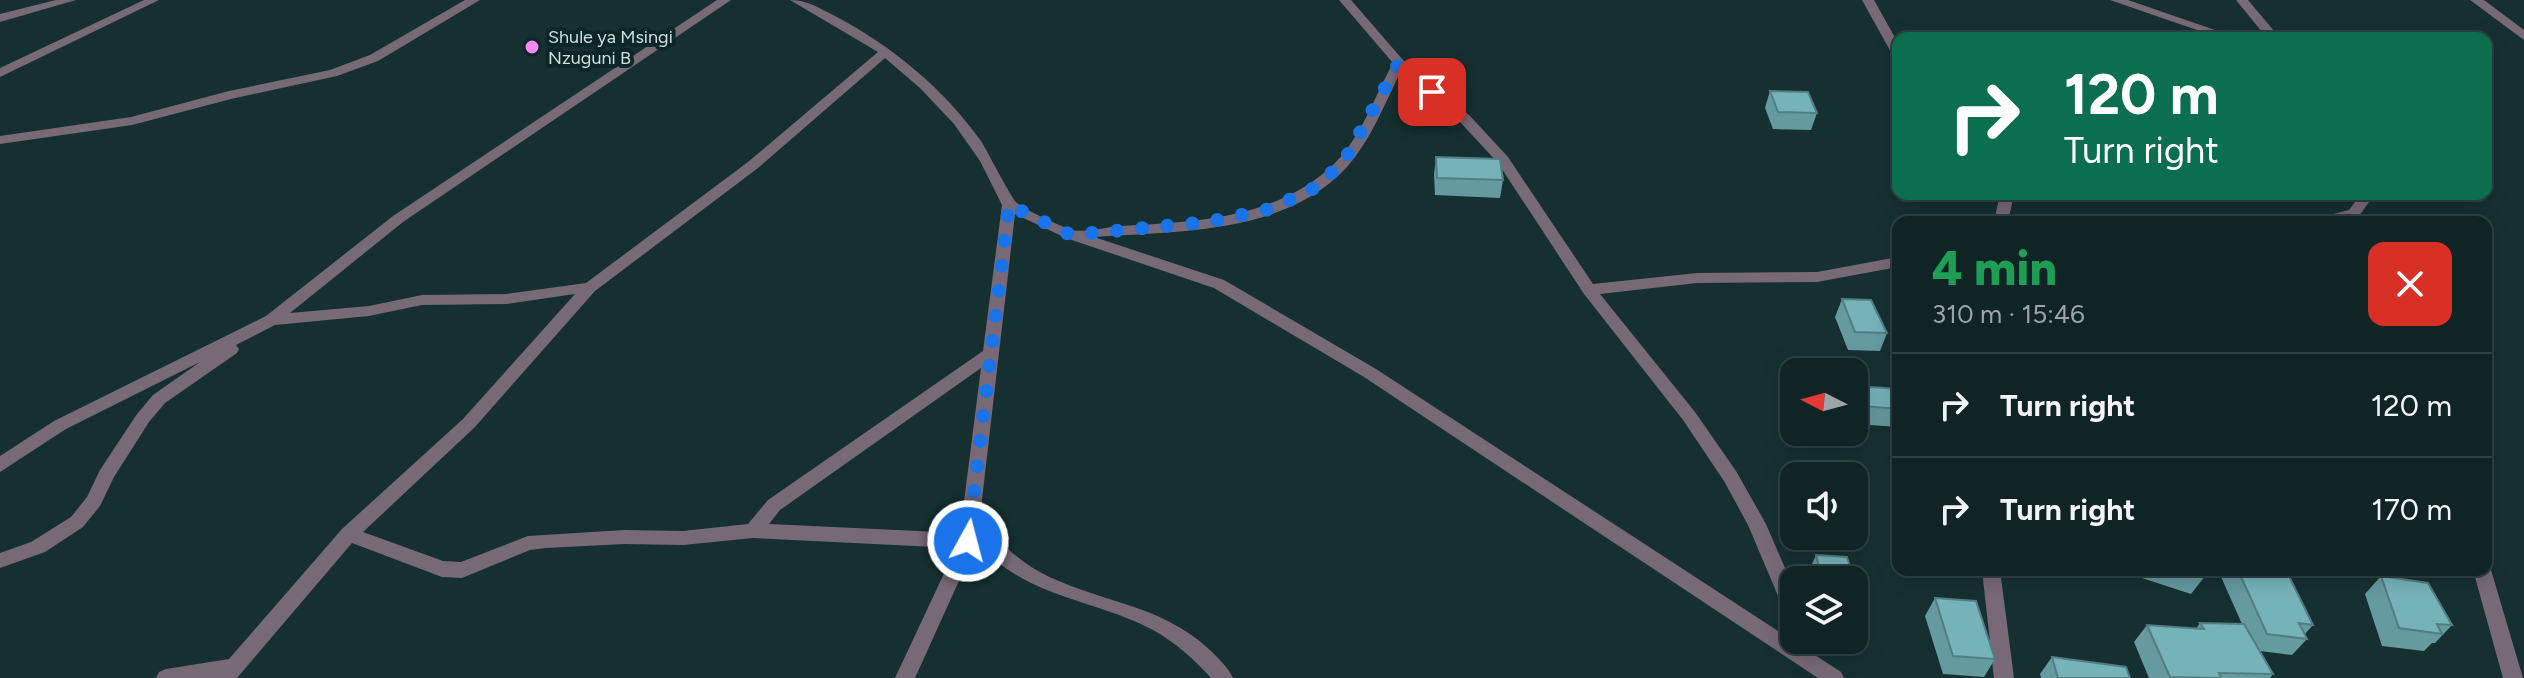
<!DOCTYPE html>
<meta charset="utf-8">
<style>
:root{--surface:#102426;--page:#192c2e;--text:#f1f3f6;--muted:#9ca4a7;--line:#304143}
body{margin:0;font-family:Figtree,sans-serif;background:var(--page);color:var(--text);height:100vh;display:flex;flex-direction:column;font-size:30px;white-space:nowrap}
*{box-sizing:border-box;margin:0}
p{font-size:26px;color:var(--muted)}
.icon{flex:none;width:44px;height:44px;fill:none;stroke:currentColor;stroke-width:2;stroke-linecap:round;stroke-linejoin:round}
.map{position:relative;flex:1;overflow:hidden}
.panel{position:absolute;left:1892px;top:216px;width:600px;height:360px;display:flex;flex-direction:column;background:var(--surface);border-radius:16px;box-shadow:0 4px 20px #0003,0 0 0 2px var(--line)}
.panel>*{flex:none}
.banner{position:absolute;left:1892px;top:32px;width:600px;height:168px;border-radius:16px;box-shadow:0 4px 20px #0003,0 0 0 2px var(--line);background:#0b6e4f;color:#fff;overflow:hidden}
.needle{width:52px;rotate:276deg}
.buttons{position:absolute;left:1780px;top:358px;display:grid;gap:16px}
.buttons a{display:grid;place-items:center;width:88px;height:88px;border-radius:16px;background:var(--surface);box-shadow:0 4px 20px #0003,0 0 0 2px var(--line);font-size:40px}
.pin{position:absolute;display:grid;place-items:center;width:68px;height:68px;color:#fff;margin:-34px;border-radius:16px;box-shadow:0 4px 12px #0006}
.me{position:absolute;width:88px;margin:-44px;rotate:7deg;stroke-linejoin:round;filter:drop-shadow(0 0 6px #0008)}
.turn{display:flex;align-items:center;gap:28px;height:168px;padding:0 40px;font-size:36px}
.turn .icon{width:104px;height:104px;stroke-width:2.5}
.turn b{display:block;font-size:56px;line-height:68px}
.round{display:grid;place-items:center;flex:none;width:84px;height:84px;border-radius:16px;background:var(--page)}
.headline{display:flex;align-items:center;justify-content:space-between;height:136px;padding:0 40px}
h1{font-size:48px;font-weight:800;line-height:60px;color:#1e9e55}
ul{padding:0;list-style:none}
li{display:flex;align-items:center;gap:24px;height:104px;padding:0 40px;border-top:2px solid var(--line)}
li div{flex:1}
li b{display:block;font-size:30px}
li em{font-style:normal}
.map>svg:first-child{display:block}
</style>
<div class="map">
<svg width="2524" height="678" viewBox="0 0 2524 678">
<rect width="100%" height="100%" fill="#163032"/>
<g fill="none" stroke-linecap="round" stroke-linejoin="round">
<!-- minor -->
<g fill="#786977" fill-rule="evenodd">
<path d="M56 0H76L0 22V14Z"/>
<path d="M144 0H159L0 77V68Z"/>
<path d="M465 0H480L378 61 337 76 231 99 132 125 0 144V136L131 117 229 91 330 70 370 55Z"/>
<path d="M717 0H731L403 222 290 313 369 306 422 295 506 294 586 283 748 162 878 52 790 0C808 0 819 8 835 16 892 46 943 88 981 141 988 152 1012 200 1017 203 1027 211 1060 226 1072 230 1085 233 1106 227 1120 226 1195 222 1278 219 1335 163 1361 137 1375 96 1393 63L1339 0H1351L1403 60 1470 116 1508 157 1593 284 1697 273 1817 272 1898 257V267L1817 282 1697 283 1600 294 1695 412 1736 471 1766 524 1794 589V619L1787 617 1748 525 1724 481 1683 420 1584 294 1498 163 1460 122 1401 71C1385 103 1371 140 1347 167 1284 235 1178 231 1094 237L1224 280 1376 369 1841 672 1844 678H1818L1364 377 1214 288 1066 238 1015 214 980 517C996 539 1014 557 1038 571 1096 603 1159 602 1210 650 1218 658 1228 667 1233 678H1211C1194 659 1175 642 1153 630 1093 598 1023 598 977 541L915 678H895L956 548 753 538 683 545 624 544 546 548 530 550 462 578 442 577 352 543 237 678H156L159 672 166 669 229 659 342 529 463 419 575 294 506 304 422 305 369 316 275 325 236 345 239 349 237 353 165 403 149 422 114 477 100 506 83 527 45 552 0 568V553L31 542 71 517 87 497 100 470 137 414 153 395 200 362 66 429 0 472V456L54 421 266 316 393 216ZM885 58 920 88 954 124 980 161 1002 205 983 351 768 500 748 524 683 531 624 530 528 536 461 562 443 561 363 532 475 427 595 291 758 168ZM981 368 960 533 769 524 780 510Z"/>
<path d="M1862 0H1874L1898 43V58L1892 54Z"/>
<path d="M2110 0H2128L2238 38H2220Z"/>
<path d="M2236 0H2248L2280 38H2267Z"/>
<path d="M2470 0H2484L2524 30V40Z"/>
<path d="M2000 194H2014L2008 222H1994Z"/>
<path d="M2353 194H2367L2369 202 2359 216 2336 222H2312L2314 219 2349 210 2355 202Z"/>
<path d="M2486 564 2491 570 2523 678H2503L2473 570H2486Z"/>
<path d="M1982 570H2000L2014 678H1994Z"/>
</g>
</g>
<!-- wall -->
<g fill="#659a9f">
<path d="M1770 91 1817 113 1811 130 1773 129 1765 108Z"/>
<path d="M1436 157 1503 180 1500 198 1435 195 1434 174Z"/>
<path d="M1842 299 1887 333 1880 351 1848 350 1835 317Z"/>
<path d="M1857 386 1898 389V427L1855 424 1854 392Z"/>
<path d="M1816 555 1854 580H1810L1808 573Z"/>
<path d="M2143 570H2205V576L2191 594 2142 578Z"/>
<path d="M2218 570H2286L2313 625 2304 635 2307 639 2292 655 2260 651 2273 674 2270 678H2149L2134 642 2147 625 2196 629 2200 623 2242 624Z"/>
<path d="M2381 576 2452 625 2435 643H2432L2424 651 2382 646 2365 594Z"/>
<path d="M1854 581 1862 609 1854 625Z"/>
<path d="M1935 598 1995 659 1984 677 1943 674 1925 616Z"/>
<path d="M2052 657 2130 678H2041L2040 674Z"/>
</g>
<!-- building -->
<g fill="#76b3b9" stroke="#537d82" stroke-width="2">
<path d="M2231 31 2268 35 2269 38H2233Z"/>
<path d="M1770 91 1808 92 1817 113 1778 112Z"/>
<path d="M1436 157 1500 159 1503 180 1437 178Z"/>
<path d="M1842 299 1871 300 1887 333 1855 332Z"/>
<path d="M1857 386 1898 389V409L1863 406Z"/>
<path d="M1816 555 1847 557 1854 580H1822Z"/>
<path d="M2185 570H2205V576Z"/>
<path d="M2238 570H2286L2313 625 2299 623 2307 639 2267 634Z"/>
<path d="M2381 576 2428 583 2452 625 2437 624 2442 634 2399 628Z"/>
<path d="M1854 581 1862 609H1854Z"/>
<path d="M1935 598 1976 601 1995 659 1953 656Z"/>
<path d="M2200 623 2244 624 2273 674 2219 673 2221 678 2170 677 2147 625 2204 629Z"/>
<path d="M2052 657 2126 667 2130 678H2058Z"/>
</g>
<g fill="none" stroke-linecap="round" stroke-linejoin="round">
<!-- route -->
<path stroke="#1a73e8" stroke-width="14" stroke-dasharray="0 25.2" d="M968 541 1009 205 1071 235 1208 222 1266 210 1310 191 1343 163 1399 63 1432 92"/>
</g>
<!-- markers -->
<circle fill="#f38af2" stroke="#0c2628" stroke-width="3" cx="532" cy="47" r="8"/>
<g text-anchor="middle" stroke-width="8" stroke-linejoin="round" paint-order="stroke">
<!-- far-poi labels -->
<g font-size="18" fill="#cfdedf" stroke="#0c2628" text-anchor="start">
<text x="548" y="43">Shule ya Msingi<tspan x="548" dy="21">Nzuguni B</tspan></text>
</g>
</g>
</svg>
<div class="buttons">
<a><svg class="needle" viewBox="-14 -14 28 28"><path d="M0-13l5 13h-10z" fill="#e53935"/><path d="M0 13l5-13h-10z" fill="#9ca4a7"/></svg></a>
<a><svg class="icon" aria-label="sound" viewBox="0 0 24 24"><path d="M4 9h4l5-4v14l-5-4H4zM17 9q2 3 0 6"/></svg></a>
<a><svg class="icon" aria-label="layers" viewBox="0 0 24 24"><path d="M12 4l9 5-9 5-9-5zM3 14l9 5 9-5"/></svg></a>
</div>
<div class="pin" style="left:1432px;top:92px;background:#d93025"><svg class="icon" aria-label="arrive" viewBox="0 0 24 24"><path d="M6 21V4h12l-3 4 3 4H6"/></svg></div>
<svg class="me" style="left:968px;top:541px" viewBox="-20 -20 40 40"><circle r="17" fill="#1a73e8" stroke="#fff" stroke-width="3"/><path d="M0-11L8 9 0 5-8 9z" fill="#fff"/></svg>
<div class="banner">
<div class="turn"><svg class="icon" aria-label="right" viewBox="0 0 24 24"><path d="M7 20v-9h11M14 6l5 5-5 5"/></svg><div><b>120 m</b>Turn right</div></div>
</div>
<section class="panel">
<div class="headline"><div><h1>4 min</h1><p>310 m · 15:46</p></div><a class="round" style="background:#d93025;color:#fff"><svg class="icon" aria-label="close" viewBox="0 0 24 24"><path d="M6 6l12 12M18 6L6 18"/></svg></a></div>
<ul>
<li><svg class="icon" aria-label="right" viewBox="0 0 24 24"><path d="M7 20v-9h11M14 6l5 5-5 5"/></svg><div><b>Turn right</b></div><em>120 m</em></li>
<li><svg class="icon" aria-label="right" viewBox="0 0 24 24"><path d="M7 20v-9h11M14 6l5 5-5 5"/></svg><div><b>Turn right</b></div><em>170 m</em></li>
</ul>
</section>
</div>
